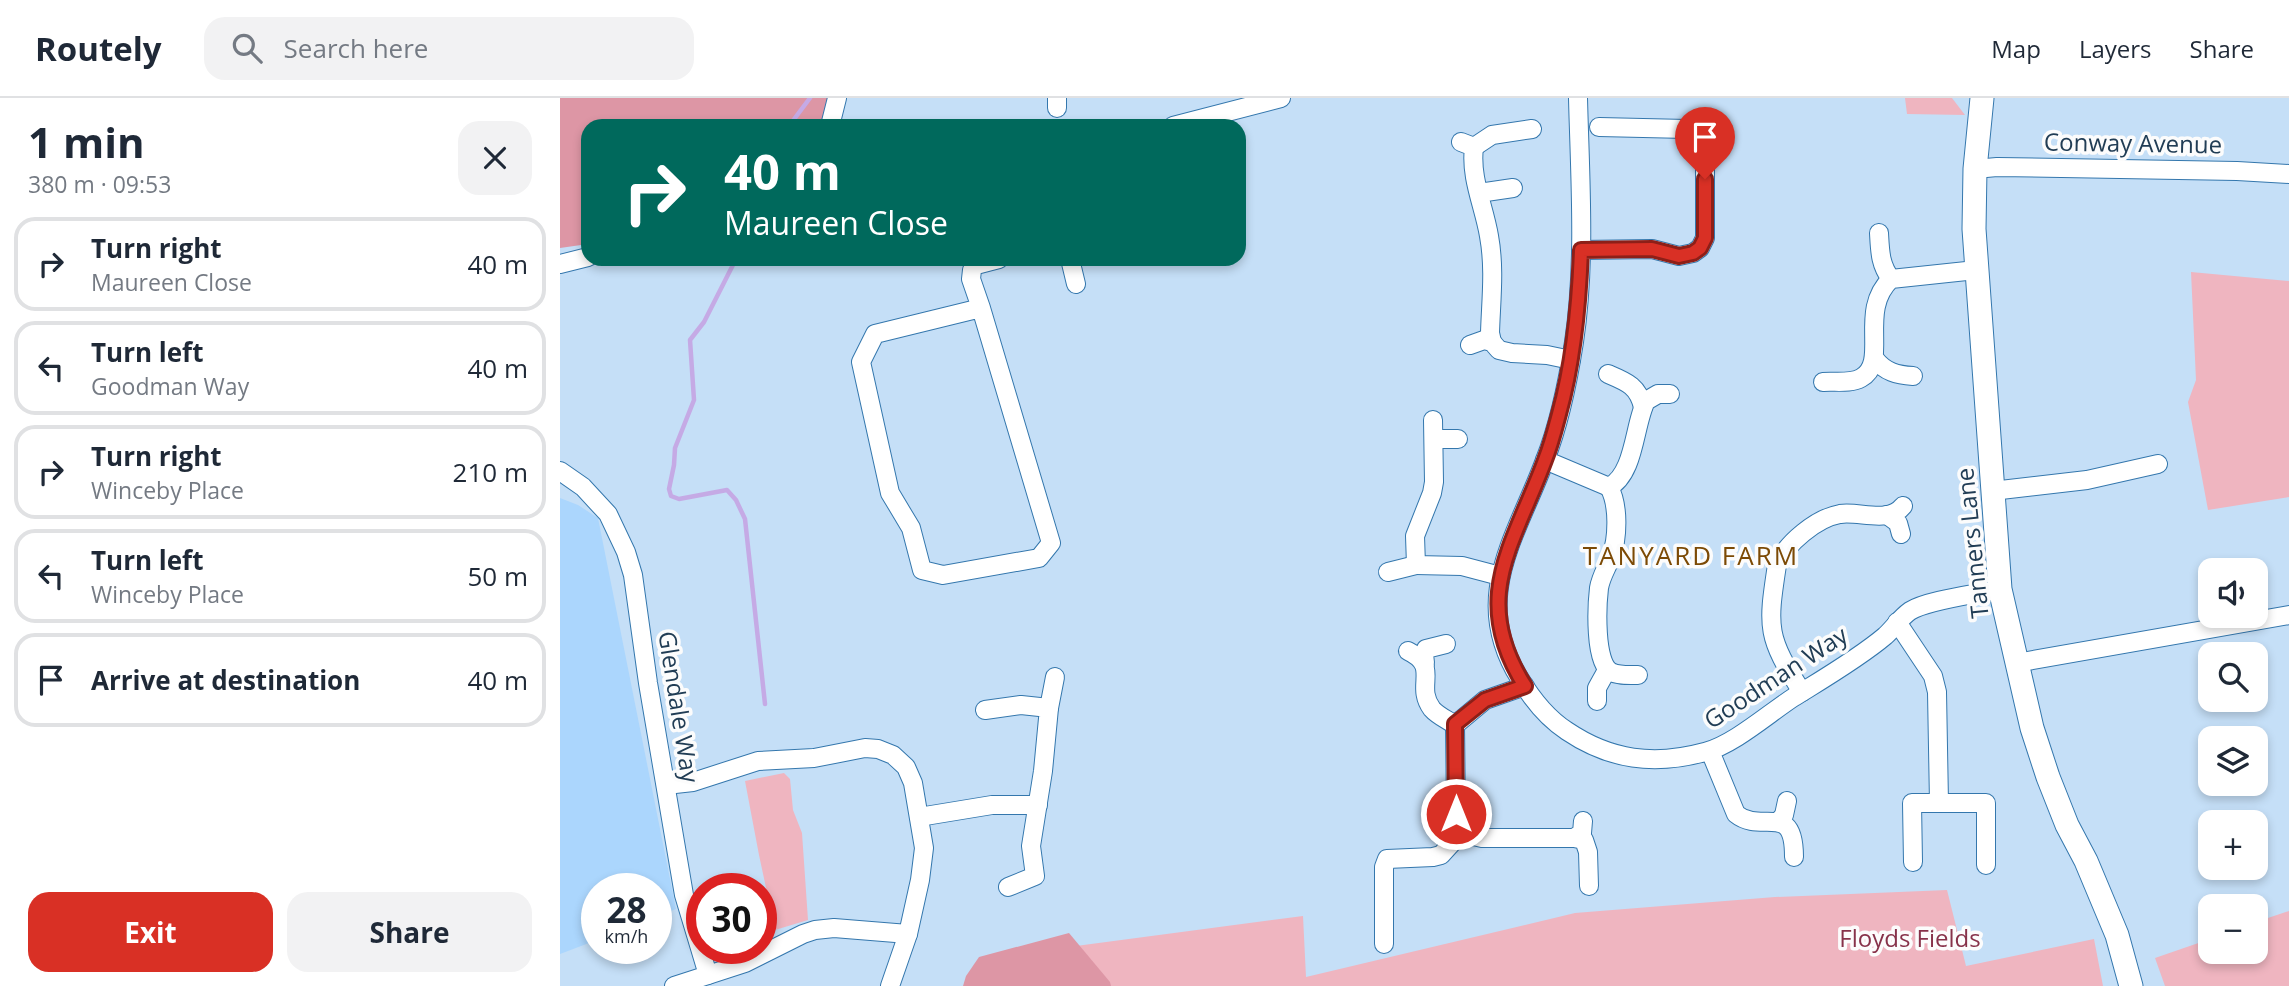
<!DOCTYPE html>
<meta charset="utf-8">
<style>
:root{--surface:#fff;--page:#f2f2f3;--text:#1f2937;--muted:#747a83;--line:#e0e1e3;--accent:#d93025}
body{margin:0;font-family:"Open Sans",sans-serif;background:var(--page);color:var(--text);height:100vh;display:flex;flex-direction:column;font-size:26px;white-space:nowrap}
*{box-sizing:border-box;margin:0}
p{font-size:23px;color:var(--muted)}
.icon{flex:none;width:38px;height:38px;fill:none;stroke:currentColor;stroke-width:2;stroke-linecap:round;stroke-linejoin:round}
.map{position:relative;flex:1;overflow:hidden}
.side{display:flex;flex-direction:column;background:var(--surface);width:560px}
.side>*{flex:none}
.banner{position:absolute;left:21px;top:21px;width:665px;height:147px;border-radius:21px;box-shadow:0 4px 10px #0003;background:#00695c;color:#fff;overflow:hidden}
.controls{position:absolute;left:1638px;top:460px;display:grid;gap:14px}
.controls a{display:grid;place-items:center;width:70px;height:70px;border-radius:14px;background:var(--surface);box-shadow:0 4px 10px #0003;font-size:35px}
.speed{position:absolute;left:21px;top:775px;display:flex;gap:14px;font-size:35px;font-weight:700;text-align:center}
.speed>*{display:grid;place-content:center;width:91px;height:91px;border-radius:50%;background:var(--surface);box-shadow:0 4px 10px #0003;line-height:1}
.speed small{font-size:18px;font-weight:400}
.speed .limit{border:10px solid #d22;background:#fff;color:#111}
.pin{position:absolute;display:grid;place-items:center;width:60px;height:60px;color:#fff;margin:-72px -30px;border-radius:50% 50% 50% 0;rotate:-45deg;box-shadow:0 0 7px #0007}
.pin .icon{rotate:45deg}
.me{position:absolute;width:77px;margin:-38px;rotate:0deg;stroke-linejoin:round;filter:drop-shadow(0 0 5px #0008)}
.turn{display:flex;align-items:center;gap:24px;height:147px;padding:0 28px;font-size:32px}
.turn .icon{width:91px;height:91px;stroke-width:2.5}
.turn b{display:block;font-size:49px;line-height:60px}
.round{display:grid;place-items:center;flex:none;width:74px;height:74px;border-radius:21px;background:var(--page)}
.overview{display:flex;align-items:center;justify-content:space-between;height:119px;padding:0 28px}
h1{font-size:42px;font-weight:700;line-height:52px}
.primary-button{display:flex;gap:14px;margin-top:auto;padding:14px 28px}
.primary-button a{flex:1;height:80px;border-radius:21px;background:var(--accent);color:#fff;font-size:28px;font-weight:700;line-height:80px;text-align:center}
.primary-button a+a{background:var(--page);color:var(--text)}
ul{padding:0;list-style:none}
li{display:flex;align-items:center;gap:21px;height:94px;margin:0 14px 10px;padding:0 14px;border:4px solid var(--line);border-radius:21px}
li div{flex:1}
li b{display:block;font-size:26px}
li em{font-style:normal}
header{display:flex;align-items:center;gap:42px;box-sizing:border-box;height:98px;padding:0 35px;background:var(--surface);border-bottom:2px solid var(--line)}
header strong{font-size:33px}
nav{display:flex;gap:38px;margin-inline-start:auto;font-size:24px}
.search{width:490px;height:63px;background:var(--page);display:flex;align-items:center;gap:18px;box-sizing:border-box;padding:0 24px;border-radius:21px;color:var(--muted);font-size:26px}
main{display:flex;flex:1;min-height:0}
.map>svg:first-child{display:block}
</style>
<header>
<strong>Routely</strong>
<div class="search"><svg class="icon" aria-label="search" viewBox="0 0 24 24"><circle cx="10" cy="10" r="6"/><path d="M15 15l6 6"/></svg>Search here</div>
<nav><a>Map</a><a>Layers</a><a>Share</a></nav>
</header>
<main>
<section class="side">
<div class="overview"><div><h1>1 min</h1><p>380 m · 09:53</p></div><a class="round"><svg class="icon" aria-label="close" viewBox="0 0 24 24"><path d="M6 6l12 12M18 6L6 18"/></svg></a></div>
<ul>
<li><svg class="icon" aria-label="right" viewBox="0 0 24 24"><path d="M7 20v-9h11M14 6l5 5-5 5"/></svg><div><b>Turn right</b><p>Maureen Close</p></div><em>40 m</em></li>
<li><svg class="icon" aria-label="left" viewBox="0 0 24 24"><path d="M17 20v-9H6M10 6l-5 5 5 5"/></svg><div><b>Turn left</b><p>Goodman Way</p></div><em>40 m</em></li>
<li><svg class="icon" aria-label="right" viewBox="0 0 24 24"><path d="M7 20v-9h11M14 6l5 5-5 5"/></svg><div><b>Turn right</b><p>Winceby Place</p></div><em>210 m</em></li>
<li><svg class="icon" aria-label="left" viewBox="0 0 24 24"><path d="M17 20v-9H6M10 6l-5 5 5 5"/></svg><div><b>Turn left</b><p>Winceby Place</p></div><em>50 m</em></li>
<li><svg class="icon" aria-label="arrive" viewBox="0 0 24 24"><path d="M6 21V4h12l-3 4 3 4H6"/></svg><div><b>Arrive at destination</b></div><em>40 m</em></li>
</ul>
<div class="primary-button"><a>Exit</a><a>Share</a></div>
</section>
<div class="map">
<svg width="1729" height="888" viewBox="0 0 1729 888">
<rect width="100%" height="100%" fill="#c5dff7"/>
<!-- built -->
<path fill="#abd6fd" d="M0 400 18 407 38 420 116 811 96 819V791H37V842L0 856Z"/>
<!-- green -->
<g fill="#efb5c0">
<path d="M1345 0H1392L1405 17 1347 16Z"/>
<path d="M1631 174 1729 183V399L1648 412 1628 304 1636 282Z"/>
<path d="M224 675 230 681 233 712 242 735 248 822 215 832 199 757 185 683Z"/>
<path d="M1387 792 1406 868 1534 841 1543 888H524L516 848 743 818 746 879 1015 815 1215 799Z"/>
<path d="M1729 813V888H1605L1595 860 1650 841V854H1696V824Z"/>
</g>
<!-- forest -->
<g fill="#dd96a5">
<path d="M0 0H268L261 28H28V146L0 150Z"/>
<path d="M509 835 550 884 551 888H403L406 878 419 859Z"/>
</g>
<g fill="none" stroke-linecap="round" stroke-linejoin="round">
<!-- stream -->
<g stroke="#c5aae5" stroke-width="4.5">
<path d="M229 28 250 0"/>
<path d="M176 161 144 224 130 242 134 302 115 350 114 367 109 391 111 398 119 401 167 392 176 402 185 421 205 606"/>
</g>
<!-- minor casing -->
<g stroke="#3477ad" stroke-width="20">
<g id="minor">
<path d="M497 0V10"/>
<path d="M1018 0C1020 81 1026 164 1014 244 1008 283 1000 324 985 362 957 438 909 500 960 581 972 601 987 620 1007 633 1050 662 1094 668 1145 654 1173 647 1208 616 1234 599 1263 581 1299 560 1325 538 1334 530 1340 520 1350 513 1367 502 1418 496 1440 491"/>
<path d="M270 28 277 0"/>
<path d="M613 28 721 0"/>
<path d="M901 44 914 49C910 80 924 108 929 138 935 171 931 202 930 235L932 244"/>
<path d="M914 49 932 37 972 31"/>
<path d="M1415 71 1437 69 1677 73 1729 76"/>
<path d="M919 95 953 90"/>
<path d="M1319 135C1320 153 1320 167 1331 181"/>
<path d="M1021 152 1092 151 1119 158 1133 155 1140 150 1145 140V53C1141 42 1138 36 1127 31L1039 29"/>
<path d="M510 161 516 186"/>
<path d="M0 166 28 159"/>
<path d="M421 210 315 236 301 264 330 395 351 430 362 472 383 477 479 460 491 445 421 210 411 181 412 172 416 167 439 161"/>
<path d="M910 247 924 242 932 244 939 252 952 255 987 257 1011 262"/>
<path d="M1315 261C1325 274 1337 277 1353 278"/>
<path d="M1048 276C1067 284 1078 288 1083 309"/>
<path d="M1263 284C1275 283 1290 286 1301 280 1330 264 1297 213 1331 181L1416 172"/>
<path d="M873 322 874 384 872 395 855 438 856 467 902 468 940 478"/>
<path d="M874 341H898"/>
<path d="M985 362 1049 389"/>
<path d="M0 373 23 389 48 416 66 454 73 477 88 585 124 797 148 877"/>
<path d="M1432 393 1527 382 1598 366"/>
<path d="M1327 417 1338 425 1341 436"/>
<path d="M828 474 856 467"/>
<path d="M1337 524 1373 578 1377 594 1379 705H1426V767"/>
<path d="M848 553C881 569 854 587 872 611 878 618 888 622 895 627"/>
<path d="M865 565 864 556 866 551 886 546"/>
<path d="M1456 565 1729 517"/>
<path d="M1078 577C1069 577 1059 578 1051 574 1034 565 1037 507 1039 490 1041 478 1047 470 1051 459 1058 440 1059 407 1049 389 1075 376 1074 326 1086 303L1098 296H1110"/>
<path d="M1242 594C1207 539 1207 531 1217 467 1226 445 1257 420 1280 416 1300 413 1329 426 1343 408"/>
<path d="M1037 603V590L1047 572"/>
<path d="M489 610 495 579"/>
<path d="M425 612 461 607 489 610 483 673 471 748 475 778 448 789"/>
<path d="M1150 653 1176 716C1202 737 1234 702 1234 759"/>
<path d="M106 687 133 684 198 663 254 660 305 650 318 651 333 657 346 669 353 685 364 750 360 782 348 836 330 888"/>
<path d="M359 719 432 707H478"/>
<path d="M1219 723 1224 717 1227 703"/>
<path d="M901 735 922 740H1014L1022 735 1023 723"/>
<path d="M1014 740 1024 742 1028 754 1029 788"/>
<path d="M1353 764 1352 705H1379"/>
<path d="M824 846V769L827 761 873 759 881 757 901 735 896 716 895 627 925 602 965 588"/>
<path d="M114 888 185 865 243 836 255 832 274 830 348 836"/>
</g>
</g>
<!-- major casing -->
<g stroke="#3477ad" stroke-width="25">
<path id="major" d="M1422 0 1415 71 1414 131 1440 491 1472 630 1488 679 1507 727 1526 763 1557 837 1571 888"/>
</g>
<!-- minor -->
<use href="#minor" stroke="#fff" stroke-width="18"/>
<!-- major -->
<use href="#major" stroke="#fff" stroke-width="23"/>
</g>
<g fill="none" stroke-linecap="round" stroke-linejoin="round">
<!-- route casing -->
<g stroke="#8d1f18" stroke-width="18">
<path id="route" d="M896 716 895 626 925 602 965 588C909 500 954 446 985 362 991 347 995 331 999 316 1014 262 1019 207 1021 152L1092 151 1119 158 1133 155 1140 150 1145 140V81"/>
</g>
<!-- route -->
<use href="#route" stroke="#d93025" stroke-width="12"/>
</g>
<g text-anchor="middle" stroke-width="7" stroke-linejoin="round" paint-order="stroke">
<!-- street labels -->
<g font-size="24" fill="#213d55" stroke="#fcfcfc">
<text transform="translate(1573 46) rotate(1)" y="8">Conway Avenue</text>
<text transform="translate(1413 445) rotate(-96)" y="8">Tanners Lane</text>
<text transform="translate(1216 580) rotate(-33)" y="8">Goodman Way</text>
<text transform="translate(118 609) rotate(81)" y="8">Glendale Way</text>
</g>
<!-- park labels -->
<g font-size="24" fill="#87324a" stroke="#fcfcfc">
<text x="1350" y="849">Floyds Fields</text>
</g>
<!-- neighbourhood labels -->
<g font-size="26" letter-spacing="2" fill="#7c4a05" stroke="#fcfcfc">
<text x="1131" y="467">TANYARD FARM</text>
</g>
</g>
</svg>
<div class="controls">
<a><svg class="icon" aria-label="sound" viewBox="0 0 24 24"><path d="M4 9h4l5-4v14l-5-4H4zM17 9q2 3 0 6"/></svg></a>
<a><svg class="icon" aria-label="search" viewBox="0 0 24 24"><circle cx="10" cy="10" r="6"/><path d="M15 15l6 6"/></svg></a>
<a><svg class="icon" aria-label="layers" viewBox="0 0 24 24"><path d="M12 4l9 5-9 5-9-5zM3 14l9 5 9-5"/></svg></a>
<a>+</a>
<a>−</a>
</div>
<div class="speed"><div>28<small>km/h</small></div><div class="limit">30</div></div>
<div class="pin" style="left:1145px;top:81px;background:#d93025"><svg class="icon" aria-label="arrive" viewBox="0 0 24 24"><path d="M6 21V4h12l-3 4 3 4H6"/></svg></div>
<svg class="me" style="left:896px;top:716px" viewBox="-20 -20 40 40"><circle r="17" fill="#d93025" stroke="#fff" stroke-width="3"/><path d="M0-11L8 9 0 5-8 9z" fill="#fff"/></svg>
<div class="banner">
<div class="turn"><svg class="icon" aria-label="right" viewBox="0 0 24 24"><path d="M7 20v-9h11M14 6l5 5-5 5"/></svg><div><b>40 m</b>Maureen Close</div></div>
</div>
</div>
</main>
